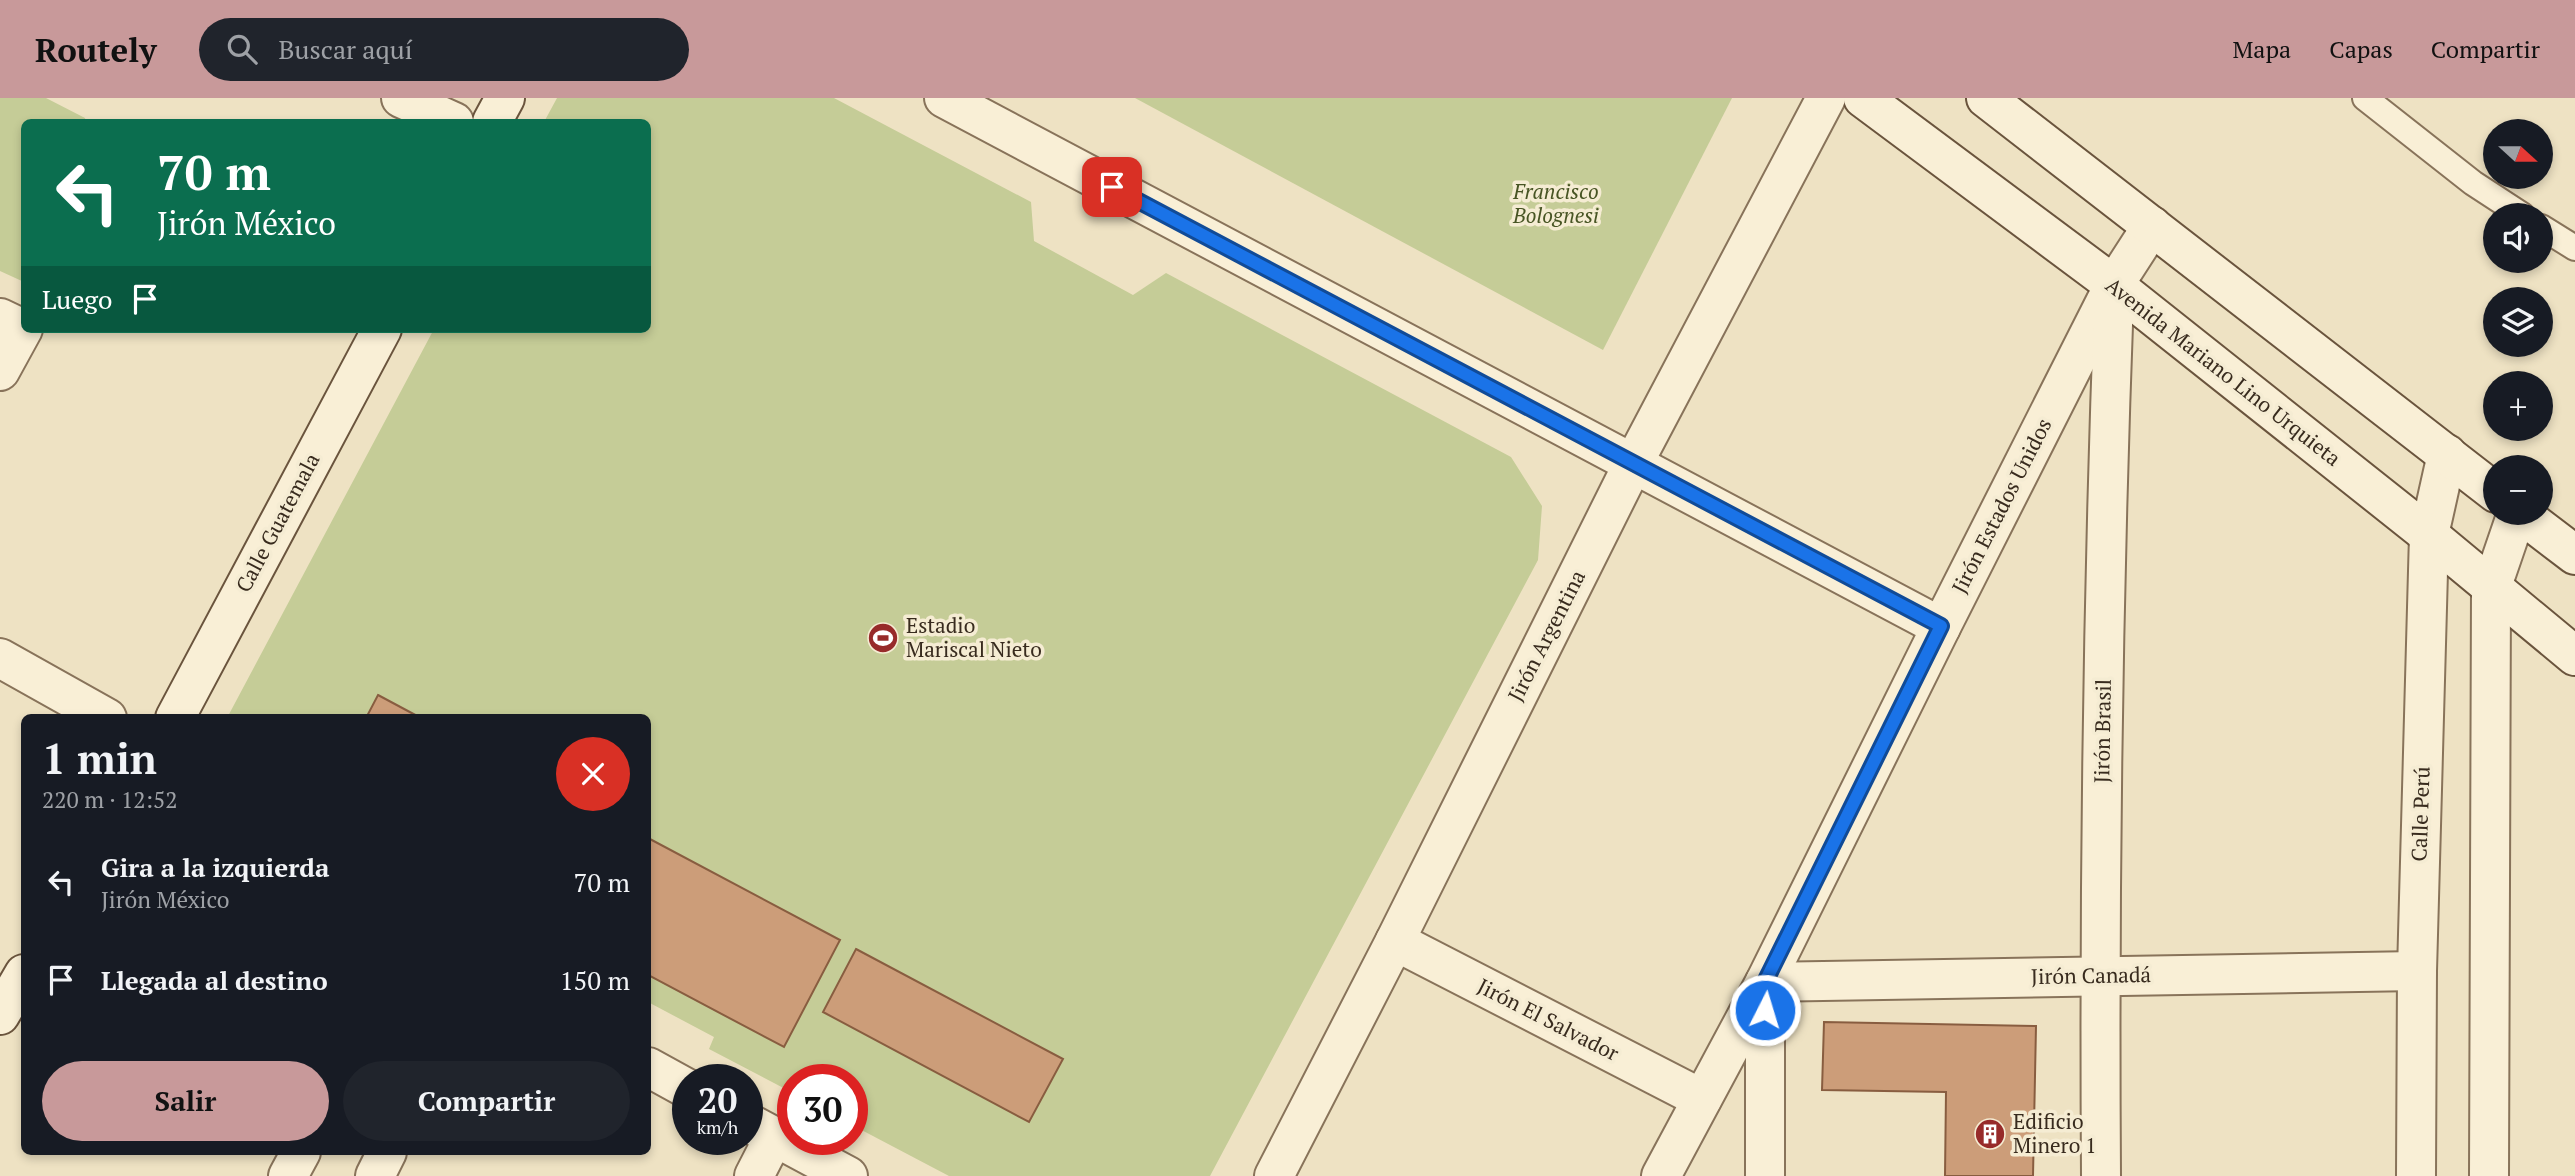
<!DOCTYPE html>
<html lang="es">
<meta charset="utf-8">
<style>
:root{--surface:#171b24;--page:#20242c;--text:#f1f3f6;--muted:#9ea1a6;--accent:#c8999a}
body{margin:0;font-family:"PT Serif",serif;background:var(--page);color:var(--text);height:100vh;display:flex;flex-direction:column;font-size:26px;white-space:nowrap}
*{box-sizing:border-box;margin:0}
p{font-size:23px;color:var(--muted)}
.icon{flex:none;width:38px;height:38px;fill:none;stroke:currentColor;stroke-width:2;stroke-linecap:round;stroke-linejoin:round}
.map{position:relative;flex:1;overflow:hidden}
.drawer{position:absolute;left:21px;top:616px;width:630px;height:441px;display:flex;flex-direction:column;background:var(--surface);border-radius:10px;box-shadow:0 4px 10px #0003}
.drawer>*{flex:none}
.banner{position:absolute;left:21px;top:21px;width:630px;height:214px;border-radius:10px;box-shadow:0 4px 10px #0003;background:#0b6e4f;color:#fff;overflow:hidden}
.needle{width:46px;rotate:111deg}
.controls{position:absolute;left:2483px;top:21px;display:grid;gap:14px}
.controls a{display:grid;place-items:center;width:70px;height:70px;border-radius:50%;background:var(--surface);box-shadow:0 4px 10px #0003;font-size:35px}
.speed{position:absolute;left:672px;top:966px;display:flex;gap:14px;font-size:35px;font-weight:700;text-align:center}
.speed>*{display:grid;place-content:center;width:91px;height:91px;border-radius:50%;background:var(--surface);box-shadow:0 4px 10px #0003;line-height:1}
.speed small{font-size:18px;font-weight:400}
.speed .limit{border:10px solid #d22;background:#fff;color:#111}
.pin{position:absolute;display:grid;place-items:center;width:60px;height:60px;color:#fff;margin:-30px;border-radius:14px;box-shadow:0 4px 10px #0006}
.me{position:absolute;width:77px;margin:-38px;rotate:5deg;stroke-linejoin:round;filter:drop-shadow(0 0 5px #0008)}
.turn{display:flex;align-items:center;gap:24px;height:147px;padding:0 21px;font-size:32px}
.turn .icon{width:91px;height:91px;stroke-width:2.5}
.turn b{display:block;font-size:49px;line-height:60px}
.then{display:flex;align-items:center;height:66px;padding:0 21px;background:#0003;gap:14px;font-size:26px}
.round{display:grid;place-items:center;flex:none;width:74px;height:74px;border-radius:37px;background:var(--page)}
.head{display:flex;align-items:center;justify-content:space-between;height:119px;padding:0 21px}
h1{font-size:42px;font-weight:600;line-height:52px}
.action{display:flex;gap:14px;margin-top:auto;padding:14px 21px}
.action a{flex:1;height:80px;border-radius:42px;background:var(--accent);color:#111;font-size:28px;font-weight:600;line-height:80px;text-align:center}
.action a+a{background:var(--page);color:var(--text)}
ul{padding:0;list-style:none}
li{display:flex;align-items:center;gap:21px;height:98px;padding:0 21px}
li div{flex:1}
li b{display:block;font-size:26px}
li em{font-style:normal}
header{display:flex;align-items:center;gap:42px;box-sizing:border-box;height:98px;padding:0 35px;background:var(--accent);color:#111}
header strong{font-size:33px}
nav{display:flex;gap:38px;margin-inline-start:auto;font-size:24px}
.search{width:490px;height:63px;background:var(--page);display:flex;align-items:center;gap:18px;box-sizing:border-box;padding:0 24px;border-radius:38px;color:var(--muted);font-size:26px}
.map>svg:first-child{display:block}
</style>
<header>
<strong>Routely</strong>
<div class="search"><svg class="icon" aria-label="search" viewBox="0 0 24 24"><circle cx="10" cy="10" r="6"/><path d="M15 15l6 6"/></svg>Buscar aquí</div>
<nav><a>Mapa</a><a>Capas</a><a>Compartir</a></nav>
</header>
<div class="map">
<svg width="2575" height="1078" viewBox="0 0 2575 1078">
<rect width="100%" height="100%" fill="#eee2c3"/>
<!-- green -->
<g fill="#c5cc97">
<path d="M0 0H46L85 20 86 24H24V184L0 173Z"/>
<path d="M557 0H834L1031 104 1034 143 1133 197 1166 175 1511 359 1542 408 1538 462 1210 1078H949L852 1027V982H793V995L709 951 714 939 648 904V620H227L434 231H648V24H544Z"/>
<path d="M1135 0H1732L1603 252Z"/>
</g>
<!-- building -->
<g fill="#cc9d79" stroke="#885d40" stroke-width="2">
<path d="M378 597 421 620H366Z"/>
<path d="M648 740 840 842 784 949 648 877Z"/>
<path d="M856 851 1063 961 1029 1024 823 914Z"/>
<path d="M1824 924 2036 928 2033 1078H1945L1946 994 1822 992Z"/>
</g>
<g fill="none" stroke-linecap="round" stroke-linejoin="round">
<!-- lane casing -->
<g stroke="#88735a" stroke-width="28">
<g id="lane">
<path d="M2365 0 2473 85 2522 117"/>
<path d="M2541 129 2575 150"/>
</g>
</g>
<!-- street casing -->
<g stroke="#88735a" stroke-width="42">
<g id="street">
<path d="M401 0 454 24"/>
<path d="M944 0 1941 529"/>
<path d="M0 220 23 231 0 273"/>
<path d="M0 560 107 620"/>
<path d="M1395 843 1702 1001"/>
<path d="M648 969 688 991"/>
<path d="M747 1024 848 1078"/>
<path d="M288 1078 301 1054"/>
<path d="M375 1078 387 1054"/>
<path d="M754 1078 774 1039"/>
<path d="M1274 1078 1395 843 1633 366 1826 0"/>
<path d="M1661 1078 1765 884 1941 529 2114 187 2152 128"/>
<path d="M1765 1078V884L2417 873"/>
<path d="M2101 1078C2099 785 2103 491 2114 198"/>
<path d="M2416 1078 2417 873 2429 437 2447 356"/>
<path d="M2489 1078 2491 491 2517 415"/>
</g>
</g>
<!-- secondary casing -->
<g stroke="#6a543d" stroke-width="42">
<g id="secondary">
<path d="M1863 0 2114 187 2429 437 2575 558"/>
<path d="M1986 0 2496 395"/>
<path d="M492 24 505 0"/>
<path d="M2520 415 2575 457"/>
<path d="M175 620 382 231"/>
<path d="M0 917 24 876"/>
</g>
</g>
<!-- lane -->
<use href="#lane" stroke="#f9efd6" stroke-width="24"/>
<!-- street -->
<use href="#street" stroke="#f9efd6" stroke-width="38"/>
<!-- secondary -->
<use href="#secondary" stroke="#f9efd6" stroke-width="38"/>
</g>
<g fill="none" stroke-linecap="round" stroke-linejoin="round">
<!-- route casing -->
<g stroke="#114b97" stroke-width="18">
<path id="route" d="M1112 89 1941 528 1765 884V912"/>
</g>
<!-- route -->
<use href="#route" stroke="#1a73e8" stroke-width="12"/>
</g>
<!-- icons -->
<defs>
<g id="stadium-disc" transform="scale(1.575)"><circle r="9.5" fill="#972b2a" stroke="#f5ecd3"/><path d="M0-5a6.5 5 0 1 0 0 10a6.5 5 0 1 0 0-10ZM-3.5-1.8h7v3.6h-7Z" fill="#fff"/></g>
<g id="building-disc" transform="scale(1.575)"><circle r="9.5" fill="#972b2a" stroke="#f5ecd3"/><path d="M-4-6H4V6H1V3H-1V6H-4ZM-2.5-4.3h1.7v1.8h-1.7ZM.8-4.3h1.7v1.8H.8ZM-2.5-1h1.7V.8h-1.7ZM.8-1h1.7V.8H.8Z" fill="#fff"/></g>
</defs>
<g fill-rule="evenodd">
<use href="#stadium-disc" x="883" y="540"/>
<use href="#building-disc" x="1990" y="1036"/>
</g>
<g text-anchor="middle" stroke-width="7" stroke-linejoin="round" paint-order="stroke">
<!-- park labels -->
<g font-size="21" font-style="italic" fill="#485524" stroke="#f5ecd3">
<text x="1556" y="101">Francisco<tspan x="1556" dy="24">Bolognesi</tspan></text>
</g>
<!-- street labels -->
<g font-size="21" fill="#382b1e" stroke="#f5ecd3">
<text transform="translate(2223 274) rotate(38)" y="7">Avenida Mariano Lino Urquieta</text>
<text transform="translate(2002 408) rotate(-63)" y="7">Jirón Estados Unidos</text>
<text transform="translate(278 425) rotate(-62)" y="7">Calle Guatemala</text>
<text transform="translate(1547 538) rotate(-63)" y="7">Jirón Argentina</text>
<text transform="translate(2103 633) rotate(-89)" y="7">Jirón Brasil</text>
<text transform="translate(2421 716) rotate(-88)" y="7">Calle Perú</text>
<text transform="translate(2091 878) rotate(-1)" y="7">Jirón Canadá</text>
<text transform="translate(1548 922) rotate(27)" y="7">Jirón El Salvador</text>
</g>
<!-- poi labels -->
<g font-size="21" fill="#382b1e" stroke="#f5ecd3" text-anchor="start">
<text x="906" y="535">Estadio<tspan x="906" dy="24">Mariscal Nieto</tspan></text>
<text x="2013" y="1031">Edificio<tspan x="2013" dy="24">Minero 1</tspan></text>
</g>
</g>
</svg>
<div class="controls">
<a><svg class="needle" viewBox="-14 -14 28 28"><path d="M0-13l5 13h-10z" fill="#e53935"/><path d="M0 13l5-13h-10z" fill="#9ea1a6"/></svg></a>
<a><svg class="icon" aria-label="sound" viewBox="0 0 24 24"><path d="M4 9h4l5-4v14l-5-4H4zM17 9q2 3 0 6"/></svg></a>
<a><svg class="icon" aria-label="layers" viewBox="0 0 24 24"><path d="M12 4l9 5-9 5-9-5zM3 14l9 5 9-5"/></svg></a>
<a>+</a>
<a>−</a>
</div>
<div class="speed"><div>20<small>km/h</small></div><div class="limit">30</div></div>
<div class="pin" style="left:1112px;top:89px;background:#d93025"><svg class="icon" aria-label="arrive" viewBox="0 0 24 24"><path d="M6 21V4h12l-3 4 3 4H6"/></svg></div>
<svg class="me" style="left:1765px;top:912px" viewBox="-20 -20 40 40"><circle r="17" fill="#1a73e8" stroke="#fff" stroke-width="3"/><path d="M0-11L8 9 0 5-8 9z" fill="#fff"/></svg>
<div class="banner">
<div class="turn"><svg class="icon" aria-label="left" viewBox="0 0 24 24"><path d="M17 20v-9H6M10 6l-5 5 5 5"/></svg><div><b>70 m</b>Jirón México</div></div>
<div class="then">Luego<svg class="icon" aria-label="arrive" viewBox="0 0 24 24"><path d="M6 21V4h12l-3 4 3 4H6"/></svg></div>
</div>
<section class="drawer">
<div class="head"><div><h1>1 min</h1><p>220 m · 12:52</p></div><a class="round" style="background:#d93025;color:#fff"><svg class="icon" aria-label="close" viewBox="0 0 24 24"><path d="M6 6l12 12M18 6L6 18"/></svg></a></div>
<ul>
<li><svg class="icon" aria-label="left" viewBox="0 0 24 24"><path d="M17 20v-9H6M10 6l-5 5 5 5"/></svg><div><b>Gira a la izquierda</b><p>Jirón México</p></div><em>70 m</em></li>
<li><svg class="icon" aria-label="arrive" viewBox="0 0 24 24"><path d="M6 21V4h12l-3 4 3 4H6"/></svg><div><b>Llegada al destino</b></div><em>150 m</em></li>
</ul>
<div class="action"><a>Salir</a><a>Compartir</a></div>
</section>
</div>
